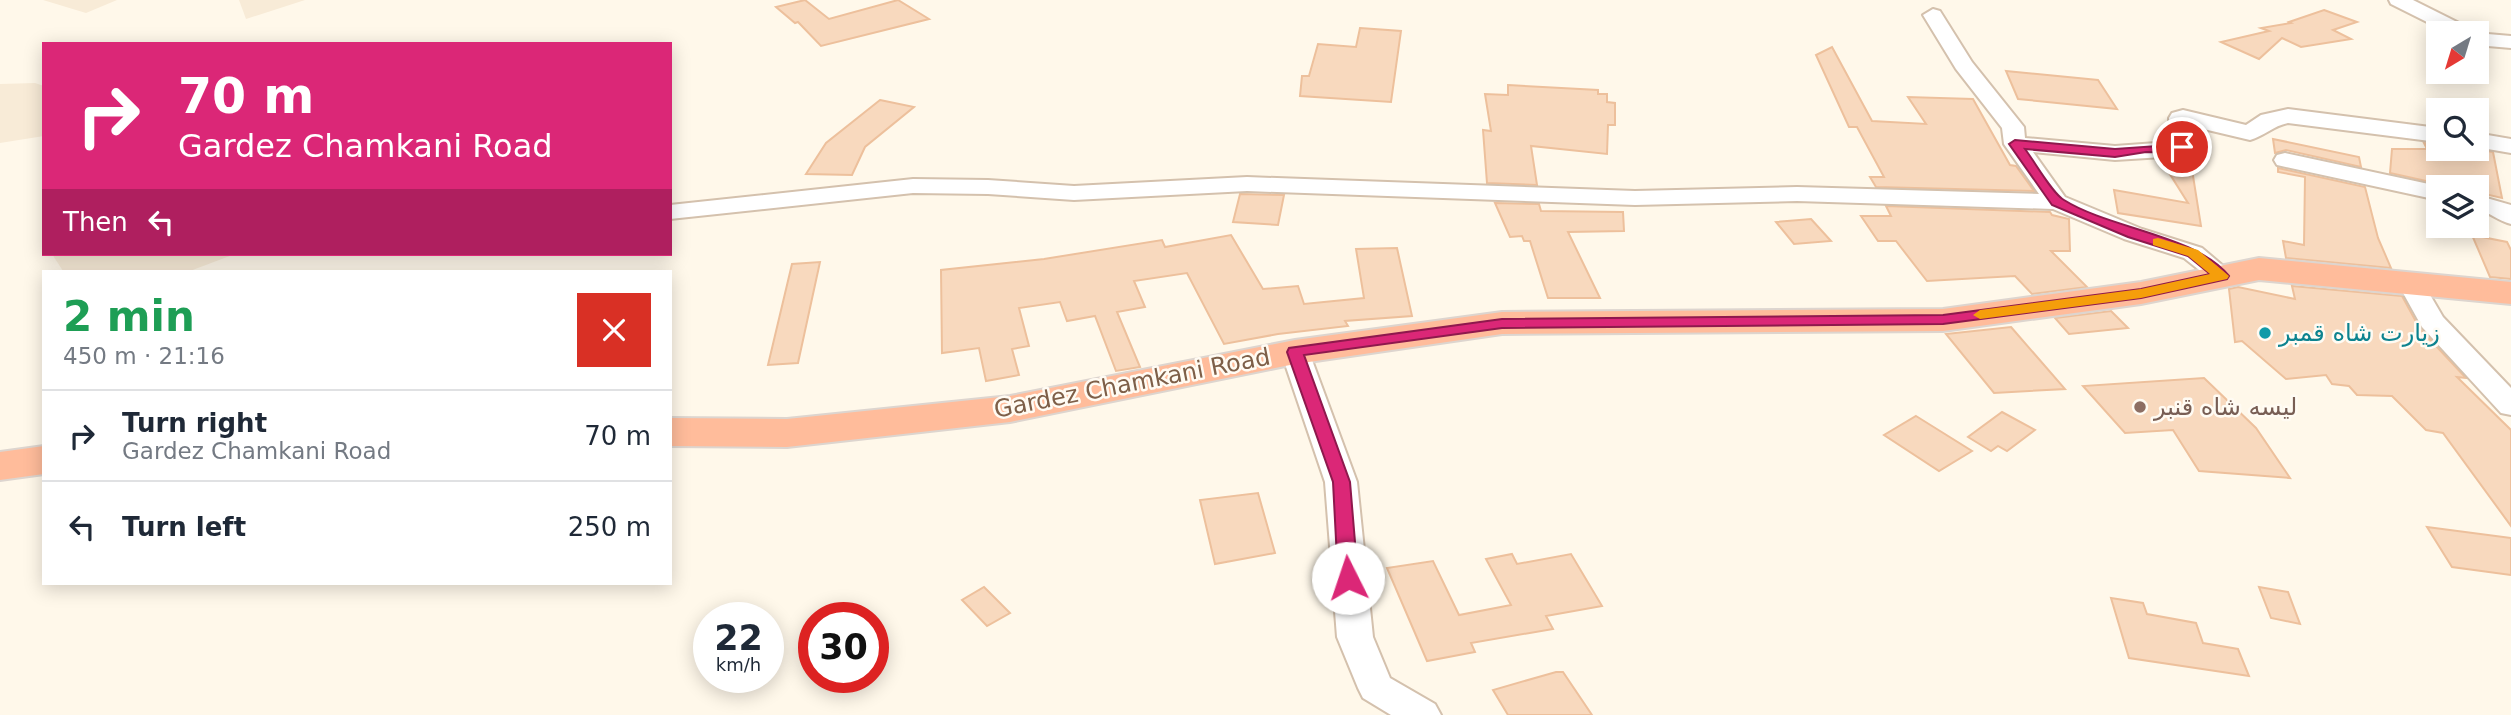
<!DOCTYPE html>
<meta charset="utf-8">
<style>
:root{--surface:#fff;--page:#f6f6f7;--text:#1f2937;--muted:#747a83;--line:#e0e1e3}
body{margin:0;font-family:"DejaVu Sans",Cairo,sans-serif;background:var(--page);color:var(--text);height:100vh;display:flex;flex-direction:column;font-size:26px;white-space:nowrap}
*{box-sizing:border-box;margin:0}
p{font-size:23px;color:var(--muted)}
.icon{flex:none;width:38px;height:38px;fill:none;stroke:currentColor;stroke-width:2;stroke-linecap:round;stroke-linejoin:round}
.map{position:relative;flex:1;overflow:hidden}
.panel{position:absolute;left:42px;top:270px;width:630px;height:315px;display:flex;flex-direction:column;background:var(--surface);border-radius:0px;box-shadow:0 4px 18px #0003}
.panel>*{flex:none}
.hud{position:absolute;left:42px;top:42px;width:630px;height:214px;border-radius:0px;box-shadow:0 4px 18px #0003;background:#db2777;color:#fff;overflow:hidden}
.needle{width:46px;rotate:218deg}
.controls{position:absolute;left:2426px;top:21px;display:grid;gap:14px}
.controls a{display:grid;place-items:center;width:63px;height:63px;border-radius:0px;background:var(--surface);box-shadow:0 4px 18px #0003;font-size:35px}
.speed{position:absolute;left:693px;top:602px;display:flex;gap:14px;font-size:35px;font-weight:700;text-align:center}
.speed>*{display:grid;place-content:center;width:91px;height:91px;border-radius:50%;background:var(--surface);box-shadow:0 4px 18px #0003;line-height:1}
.speed small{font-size:18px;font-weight:400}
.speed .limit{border:10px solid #d22;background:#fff;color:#111}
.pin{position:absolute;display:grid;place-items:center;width:60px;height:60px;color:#fff;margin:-30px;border:4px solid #fff;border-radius:50%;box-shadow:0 2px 7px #0007}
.me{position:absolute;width:77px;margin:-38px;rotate:356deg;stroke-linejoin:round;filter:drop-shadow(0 0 5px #0008)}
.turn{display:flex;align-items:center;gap:24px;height:147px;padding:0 21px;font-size:32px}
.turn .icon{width:91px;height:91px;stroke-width:2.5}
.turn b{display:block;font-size:49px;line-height:60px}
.then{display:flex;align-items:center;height:66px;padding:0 21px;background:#0003;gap:14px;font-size:26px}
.round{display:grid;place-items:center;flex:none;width:74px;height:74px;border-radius:0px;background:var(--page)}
.summary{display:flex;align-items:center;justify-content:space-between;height:119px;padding:0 21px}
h1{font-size:42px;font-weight:700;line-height:52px;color:#1e9e55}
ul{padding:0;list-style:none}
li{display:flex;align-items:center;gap:21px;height:91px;padding:0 21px;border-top:2px solid var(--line)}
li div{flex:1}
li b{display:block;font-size:26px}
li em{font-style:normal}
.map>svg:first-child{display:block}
</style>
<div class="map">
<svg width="2511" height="715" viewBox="0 0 2511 715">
<rect width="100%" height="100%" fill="#fff8ea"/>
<!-- residential -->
<g fill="#f8ebd7">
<path d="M43 0H117L86 13Z"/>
<path d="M239 0H305L246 19Z"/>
<path d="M35 83 44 86V136L0 143V84Z"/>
<path d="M52 254H235L190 271H63Z"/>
</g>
<!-- building -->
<g fill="#f8d9be" stroke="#edc09c" stroke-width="2">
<path d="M805 0 829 19 898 0 929 19 821 46 798 22 795 23 776 7Z"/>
<path d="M2324 10 2357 22 2333 30 2351 39 2301 47 2282 38 2259 59 2221 42 2269 31 2261 28 2291 23 2289 22Z"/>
<path d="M1360 28 1401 31 1391 102 1300 96 1302 76H1309L1318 44 1356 47Z"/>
<path d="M1832 47 1872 121 1926 124 1908 97 1973 99 2010 165 2016 166 2034 191 1876 187 1870 177H1884L1857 127H1849L1816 55Z"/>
<path d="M2006 71 2098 80 2117 109 2018 99Z"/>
<path d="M1508 85 1598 90V94H1607V102L1615 103V125H1608L1607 154 1531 146 1537 185 1487 183 1483 130 1491 131 1485 94 1508 95Z"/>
<path d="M880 100 914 107 865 147 852 175 806 174 826 143Z"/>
<path d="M2273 139 2359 157 2361 167 2286 150 2275 153Z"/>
<path d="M2424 143 2438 145V149H2474L2493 152 2502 198 2476 192V187H2453L2390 173 2392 149H2427Z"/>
<path d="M2190 157 2201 226 2118 213 2114 190 2188 203 2161 160Z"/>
<path d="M2278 168 2365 187 2378 238 2391 268 2286 258 2283 241 2304 245 2305 177 2278 172Z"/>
<path d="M1240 194 1284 195 1278 225 1233 222Z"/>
<path d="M1495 203 1539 204 1541 211 1623 212 1624 231 1568 232 1600 298H1548L1530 241H1524L1522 236 1510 237Z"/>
<path d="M1886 206 2050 212 2052 215 2069 219 2070 251H2051L2087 287 2032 294 2015 276 1927 281 1896 241H1878L1861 216H1891Z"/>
<path d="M1811 219 1831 241 1794 244 1776 222Z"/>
<path d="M1231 235 1263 289 1298 286 1304 304 1364 298 1356 249 1397 248 1412 316 1345 321 1348 326 1278 334 1224 344 1187 273 1134 281 1145 307 1117 312 1140 367 1116 371 1095 316 1067 321 1060 302 1019 308 1029 346 1012 349 1019 375 986 381 979 348 942 353 941 270 1044 259 1162 240 1165 247Z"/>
<path d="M2472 235 2507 242 2511 250V279L2490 277Z"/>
<path d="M820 262 798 363 768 365 792 264Z"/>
<path d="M2292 286 2402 296 2420 329 2466 378 2457 377 2511 430V526L2443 433 2426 430 2392 396 2357 395 2349 386 2332 384 2326 375 2286 379 2242 341 2235 342 2229 289 2238 287 2295 299Z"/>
<path d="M2111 311 2128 328 2069 334 2055 318Z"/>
<path d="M2011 327 2065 389 1994 393 1946 334Z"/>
<path d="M2204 378 2256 428 2290 478 2199 471 2173 430 2125 433 2083 386Z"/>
<path d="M2002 412 2035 430 2007 451 1998 446 1991 451 1968 437Z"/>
<path d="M1916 416 1972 451 1939 471 1884 435Z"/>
<path d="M1258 493 1275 553 1215 564 1200 500Z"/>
<path d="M2427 527 2511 538V575L2452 567Z"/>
<path d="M1512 554 1517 564 1571 554 1602 606 1546 616 1553 629 1471 643 1475 652 1427 661 1387 568 1433 561 1459 615 1511 605 1486 559Z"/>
<path d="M984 587 1010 613 987 626 962 600Z"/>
<path d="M2259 587 2288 592 2300 624 2271 618Z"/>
<path d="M2111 598 2143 603 2147 614 2196 623 2203 643 2238 649 2249 676 2129 658Z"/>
<path d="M1556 672H1563L1592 715H1508L1493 690Z"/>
</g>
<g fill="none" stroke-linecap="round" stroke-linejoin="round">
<!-- street casing -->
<g stroke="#d4c1ad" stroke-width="4">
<g id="street">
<path d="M2389 0H2413L2471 29 2474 33H2449L2391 4Z"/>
<path d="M1933 9 1940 11 1972 62 2024 127 2025 138 2115 146 2170 142 2169 118 2172 113 2183 110 2246 125 2261 115 2288 109 2438 128V142L2288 123C2273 126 2264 136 2250 140L2191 126 2193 147 2187 154 2179 156 2115 160 2033 152 2065 197 2142 229 2202 248 2235 276 2231 281 2222 284 2213 281 2184 258 2124 239 2053 209 1797 201 1635 205 1247 191 1074 200 988 194 913 193 670 219V205L913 179 988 180 1074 186 1247 177 1635 191 1797 187 2039 194 2004 144 2002 128 1956 69 1923 15Z"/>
<path d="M2475 33H2476L2511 36V48L2476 45Z"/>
<path d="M2476 133 2511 139V153L2476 147Z"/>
<path d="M2285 153 2438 186 2443 187H2438V200L2277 165 2274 160 2277 155Z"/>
<path d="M2476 195 2511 205V224C2498 221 2490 212 2476 209Z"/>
<path d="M2410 274 2419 276 2443 317 2511 388V415L2501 413 2422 327 2397 282 2401 276Z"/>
<path d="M1295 343 1305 346 1309 352 1357 482 1373 637 1390 678 1435 704 1441 715H1391L1363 698 1358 688 1337 637 1325 482 1281 352 1285 346Z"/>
</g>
</g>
<!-- highway casing -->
<g stroke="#ddd5cf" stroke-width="4">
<g id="highway">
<path d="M2259 258 2511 282V304L2259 280 2141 304 1943 331 1502 334 1295 364 1010 422 787 447 670 446V418L787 419 1010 396 1295 340 1502 312 1943 309 2141 282Z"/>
<path d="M44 446V474L0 480V452Z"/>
</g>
</g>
<!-- street -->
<use href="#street" fill="#fff" fill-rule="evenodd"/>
<!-- highway -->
<use href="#highway" fill="#ffbc9b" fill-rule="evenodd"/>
</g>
<!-- route -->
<path fill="#db2777" stroke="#8e194d" stroke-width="2" d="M2015 140 2115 149 2186 144V149L2179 153 2146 152 2115 157 2025 149C2035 162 2052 193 2064 200 2110 229 2196 235 2229 276L2227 279 2141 298 1943 324 1502 328 1304 355 1350 482 1358 578 1355 583H1341L1338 578 1333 482 1287 352 1289 348 1502 319 1943 315 2141 289 2210 274 2188 256 2128 237 2052 205 2009 144Z"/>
<!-- slow -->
<path fill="#f59e0b" d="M2158 238 2198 250 2229 276 2227 279 2141 298 1980 319 1973 315 1980 310 2141 289 2210 274 2188 256 2153 245V239Z"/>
<!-- markers -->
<circle fill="#0f9aa8" stroke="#fffbf3" stroke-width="2.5" cx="2265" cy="333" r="7"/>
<circle fill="#8d6e63" stroke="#fffbf3" stroke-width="2.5" cx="2140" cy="407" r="7"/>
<g text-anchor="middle" stroke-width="5" stroke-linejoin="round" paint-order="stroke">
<!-- culture labels -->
<g font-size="24" fill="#0d838f" stroke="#fffbf3" text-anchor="start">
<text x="2279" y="341">زیارت شاه قمبر</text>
</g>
<!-- street labels -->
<g font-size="24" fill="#7e5f48" stroke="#fffbf3">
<text transform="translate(1132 383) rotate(-11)" y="8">Gardez Chamkani Road</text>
</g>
<!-- education labels -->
<g font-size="24" fill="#785e54" stroke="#fffbf3" text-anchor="start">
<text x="2154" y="415">لیسه شاه قنبر</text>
</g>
</g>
</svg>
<div class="controls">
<a><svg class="needle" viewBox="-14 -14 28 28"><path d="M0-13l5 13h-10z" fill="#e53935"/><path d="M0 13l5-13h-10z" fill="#747a83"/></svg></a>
<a><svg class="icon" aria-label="search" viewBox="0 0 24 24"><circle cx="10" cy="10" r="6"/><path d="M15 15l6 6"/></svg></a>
<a><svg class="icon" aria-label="layers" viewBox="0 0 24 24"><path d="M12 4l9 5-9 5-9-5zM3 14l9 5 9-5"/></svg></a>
</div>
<div class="speed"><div>22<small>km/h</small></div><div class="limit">30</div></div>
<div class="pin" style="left:2182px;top:147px;background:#d93025"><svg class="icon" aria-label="arrive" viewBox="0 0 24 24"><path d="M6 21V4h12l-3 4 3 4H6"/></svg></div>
<svg class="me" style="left:1348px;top:578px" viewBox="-20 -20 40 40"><circle r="19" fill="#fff"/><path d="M0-13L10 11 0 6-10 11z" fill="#db2777"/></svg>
<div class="hud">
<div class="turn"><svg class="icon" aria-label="right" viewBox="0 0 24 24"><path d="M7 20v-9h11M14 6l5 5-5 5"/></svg><div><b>70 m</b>Gardez Chamkani Road</div></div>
<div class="then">Then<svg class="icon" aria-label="left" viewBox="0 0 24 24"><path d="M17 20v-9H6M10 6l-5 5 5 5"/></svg></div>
</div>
<section class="panel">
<div class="summary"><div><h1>2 min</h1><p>450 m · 21:16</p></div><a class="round" style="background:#d93025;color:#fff"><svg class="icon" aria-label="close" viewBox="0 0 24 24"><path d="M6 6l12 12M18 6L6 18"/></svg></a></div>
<ul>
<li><svg class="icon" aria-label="right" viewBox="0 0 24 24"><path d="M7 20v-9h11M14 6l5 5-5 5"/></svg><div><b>Turn right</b><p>Gardez Chamkani Road</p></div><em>70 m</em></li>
<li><svg class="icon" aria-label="left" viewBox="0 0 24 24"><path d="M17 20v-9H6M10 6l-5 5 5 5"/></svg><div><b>Turn left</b></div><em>250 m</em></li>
</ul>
</section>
</div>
